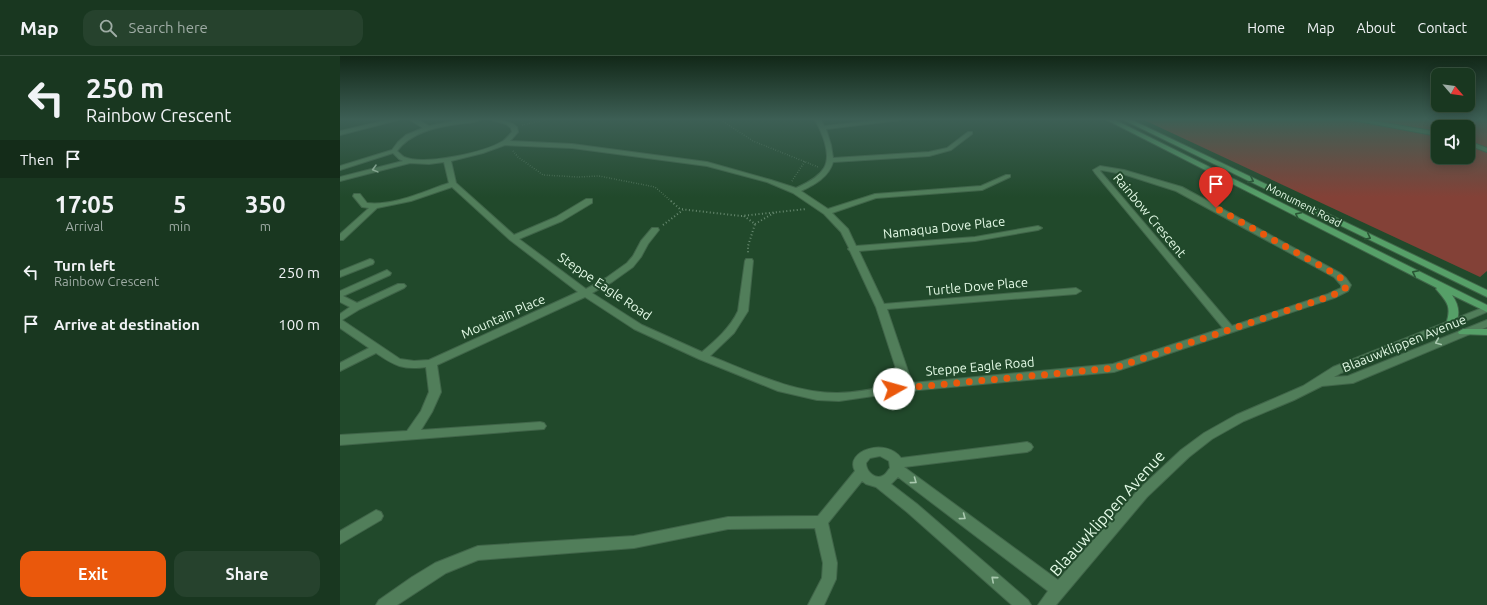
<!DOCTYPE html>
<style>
:root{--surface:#193720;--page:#26422d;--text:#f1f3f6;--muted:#9faca5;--line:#37513e;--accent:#ea580c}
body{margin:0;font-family:Ubuntu,sans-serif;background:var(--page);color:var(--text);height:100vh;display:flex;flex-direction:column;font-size:15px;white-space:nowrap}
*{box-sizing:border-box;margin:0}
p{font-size:13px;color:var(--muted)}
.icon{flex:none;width:22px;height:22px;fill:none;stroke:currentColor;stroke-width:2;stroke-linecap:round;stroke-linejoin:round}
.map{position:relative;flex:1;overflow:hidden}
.drawer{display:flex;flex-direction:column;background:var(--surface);width:340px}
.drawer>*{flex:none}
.banner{background:#193720;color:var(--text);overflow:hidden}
.needle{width:26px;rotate:118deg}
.tools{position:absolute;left:1091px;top:12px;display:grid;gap:8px}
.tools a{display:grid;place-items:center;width:44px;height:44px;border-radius:8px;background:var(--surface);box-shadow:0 2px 10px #0003,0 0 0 1px var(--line);font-size:20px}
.pin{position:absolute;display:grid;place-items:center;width:34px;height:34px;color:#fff;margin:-41px -17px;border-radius:50% 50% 50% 0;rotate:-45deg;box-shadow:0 0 4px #0007}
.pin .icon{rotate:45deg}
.me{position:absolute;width:44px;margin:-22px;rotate:83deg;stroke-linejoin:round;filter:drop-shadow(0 0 3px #0008)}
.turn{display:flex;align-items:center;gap:14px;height:84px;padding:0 20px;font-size:18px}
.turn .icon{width:52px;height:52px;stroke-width:2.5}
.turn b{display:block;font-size:28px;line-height:34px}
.then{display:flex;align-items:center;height:38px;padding:0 20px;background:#0003;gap:8px;font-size:15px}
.eta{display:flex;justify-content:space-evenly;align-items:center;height:68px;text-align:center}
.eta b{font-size:24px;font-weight:700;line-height:28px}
.button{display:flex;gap:8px;margin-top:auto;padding:8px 20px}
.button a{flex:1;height:46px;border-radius:12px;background:var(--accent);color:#fff;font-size:16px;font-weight:700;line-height:46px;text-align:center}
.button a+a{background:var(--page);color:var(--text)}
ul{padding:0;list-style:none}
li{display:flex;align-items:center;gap:12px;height:52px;padding:0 20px}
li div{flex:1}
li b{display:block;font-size:15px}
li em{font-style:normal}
header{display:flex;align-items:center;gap:24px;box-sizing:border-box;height:56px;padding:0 20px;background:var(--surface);border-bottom:1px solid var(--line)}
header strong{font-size:19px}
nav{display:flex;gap:22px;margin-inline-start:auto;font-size:14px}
.search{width:280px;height:36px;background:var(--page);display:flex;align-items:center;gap:10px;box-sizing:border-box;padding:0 14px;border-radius:12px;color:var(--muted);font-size:15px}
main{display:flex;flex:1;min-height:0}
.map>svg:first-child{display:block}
</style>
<header>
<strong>Map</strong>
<div class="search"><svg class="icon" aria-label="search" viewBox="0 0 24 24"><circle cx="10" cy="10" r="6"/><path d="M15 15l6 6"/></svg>Search here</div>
<nav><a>Home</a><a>Map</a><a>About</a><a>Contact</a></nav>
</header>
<main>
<section class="drawer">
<div class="banner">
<div class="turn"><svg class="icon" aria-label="left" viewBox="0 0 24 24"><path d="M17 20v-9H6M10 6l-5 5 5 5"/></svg><div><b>250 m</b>Rainbow Crescent</div></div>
<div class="then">Then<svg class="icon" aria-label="arrive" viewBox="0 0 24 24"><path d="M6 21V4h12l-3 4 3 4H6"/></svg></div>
</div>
<div class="eta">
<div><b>17:05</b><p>Arrival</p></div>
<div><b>5</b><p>min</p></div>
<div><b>350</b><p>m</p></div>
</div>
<ul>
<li><svg class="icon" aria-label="left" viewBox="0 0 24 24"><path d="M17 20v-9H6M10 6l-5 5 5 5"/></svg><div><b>Turn left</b><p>Rainbow Crescent</p></div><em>250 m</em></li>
<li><svg class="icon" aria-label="arrive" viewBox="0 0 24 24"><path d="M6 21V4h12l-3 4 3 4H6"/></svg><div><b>Arrive at destination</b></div><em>100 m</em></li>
</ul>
<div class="button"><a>Exit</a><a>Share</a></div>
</section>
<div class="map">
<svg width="1147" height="549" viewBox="0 0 1147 549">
<rect width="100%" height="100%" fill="#21492b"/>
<!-- green -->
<path fill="#834137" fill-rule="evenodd" d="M804 64H1147V215L1140 221ZM1098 71H1128V101H1098Z"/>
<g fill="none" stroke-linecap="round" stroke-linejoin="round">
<!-- street casing -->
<g stroke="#406549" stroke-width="2">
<g id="street">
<path d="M47 64H58L0 79V75Z"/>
<path d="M70 64H78L89 70 119 64H140C134 67 125 67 118 68 97 71 71 76 57 95 60 97 62 100 64 101 84 110 146 96 163 85 167 82 169 79 172 76L171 72 166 68 151 64C161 64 169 64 177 71L178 76 170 85 232 88 367 106 431 124 456 132C465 128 478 122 484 112 492 99 482 76 475 64H481L484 70 539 64H561L486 73 491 89 493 102 589 96 607 92 628 76H632V78L611 94 589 100 493 106C489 121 474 129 461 135L488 153 535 138 641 130 666 119H670V121L642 134 536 142 492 157 508 173 516 190 635 181 698 170 702 172 698 174 635 185 519 195 544 248 736 232 741 235 736 238 547 253 572 327 773 308 883 272 755 117 753 114 760 110 784 114 842 131 1000 217 1006 222 1011 229 1008 235 994 242 774 316 568 335 499 345 477 344 438 335 359 303 294 273 245 241 97 309 101 336 92 356 81 374 200 366 204 367 206 370 204 373 0 389V379L67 375 81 355 89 336 86 311C63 314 55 310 36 297L0 315V307L29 292 0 272V258L10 251 0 246V235L47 214 51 217 50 219 3 240 17 247 58 228H64L66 230 64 232 20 253 2 264 60 303 74 305 89 304 238 236 170 184 112 131 71 145 37 152 3 184H0V178L29 152 22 151 13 140 14 138H20L27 147C55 150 84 135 109 127L104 106 89 108 70 107 0 125V121L63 105 59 103 53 97 0 114V110L52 94 58 86 66 79 83 72ZM165 89 232 92 367 110 427 126 453 137 484 158 501 176 509 192 508 193 510 195 536 251 561 328C541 331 518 337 497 337 453 337 411 316 370 300L394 277 408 255 413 205 412 203H406L405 205 398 255C390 272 376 284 362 296L302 269 252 237 272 226 293 211 301 201 308 188 319 174 318 172H312L301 185 293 200 287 207 266 222 246 233 179 183 222 165 252 147V143H246L216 161 174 179 116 127 111 105 143 97ZM761 114 783 118 836 135 994 221 1001 229V232L988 238 892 270 760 115Z"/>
<path d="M1012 64H1027L1098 76V80Z"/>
<path d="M1128 85 1147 92V96L1128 89Z"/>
<path d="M30 203 33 204 34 206 33 208 0 221V215Z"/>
<path d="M1147 250V256L1001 317 994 321 1008 320 1147 264V271L1013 327 982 330 954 344 904 365 872 383 849 401 807 441 716 549H698L708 535 558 421 551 428 577 448 688 544 691 549H672L567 456 536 431 526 428 522 425 488 467 497 507 496 523 484 549H468L482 522 483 507 475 472 388 473 294 492 138 504 106 517 57 549H36L39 544 72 521 95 507 138 490 294 480 388 461 478 460 515 415C504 395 546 381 561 402L687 386 691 388 693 391 691 394 687 396 564 411 718 524 798 434 841 394 864 377 896 359 963 330 993 311ZM540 400 549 405 550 412C548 414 546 418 544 419 535 425 526 415 526 407L530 402Z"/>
<path d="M36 454 41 456 43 460 41 464 0 488V475Z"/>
</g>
</g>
<!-- secondary casing -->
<g stroke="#406549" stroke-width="2">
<g id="secondary">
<path d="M767 64H775L1147 249V256L1112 239C1119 249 1121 259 1114 270H1108L1106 268C1112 250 1107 246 1096 233L1097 232Z"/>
<path d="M784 64H792L1147 234V241Z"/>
<path d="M1123 273H1147V279L1119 278 1118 276Z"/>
</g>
</g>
<!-- path-far1 -->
<g stroke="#67896f" stroke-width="1.5" stroke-dasharray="0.5 2" stroke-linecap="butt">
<path d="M381 64 413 85 478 111"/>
<path d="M182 69 205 64"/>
<path d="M173 95 178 101 203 119 238 121 259 120 315 131 332 146"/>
<path d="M452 125 465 105"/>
</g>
<!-- path -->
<g stroke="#67896f" stroke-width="2" stroke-dasharray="1 2.5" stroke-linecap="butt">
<path d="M331 145 340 153 401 160 466 153"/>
<path d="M404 160 415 168 408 190V197"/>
<path d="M415 168 434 157"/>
<path d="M323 169 343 154"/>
</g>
<!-- street -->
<use href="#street" fill="#517e5a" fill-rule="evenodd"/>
<!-- secondary -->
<use href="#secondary" fill="#56a068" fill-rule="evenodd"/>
</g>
<!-- one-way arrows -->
<defs><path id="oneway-chevron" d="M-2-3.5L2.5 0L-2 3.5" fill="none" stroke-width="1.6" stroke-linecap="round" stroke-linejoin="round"/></defs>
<g stroke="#a9c9af">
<use href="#oneway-chevron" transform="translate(35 113) rotate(165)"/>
<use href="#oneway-chevron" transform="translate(1098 286) rotate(157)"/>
<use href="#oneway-chevron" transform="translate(574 425) rotate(36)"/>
<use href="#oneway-chevron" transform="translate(623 461) rotate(37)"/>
<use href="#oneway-chevron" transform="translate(654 523) rotate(-139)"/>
</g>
<g stroke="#295634">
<use href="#oneway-chevron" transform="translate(911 124) rotate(26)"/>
<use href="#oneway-chevron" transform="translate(958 159) rotate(-153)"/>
<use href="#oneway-chevron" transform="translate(1028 181) rotate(26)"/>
<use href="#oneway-chevron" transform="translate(1075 217) rotate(-153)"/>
</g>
<!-- sky -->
<linearGradient id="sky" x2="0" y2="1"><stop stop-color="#122818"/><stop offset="0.45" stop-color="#3d5f55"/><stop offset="1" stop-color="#3d5f55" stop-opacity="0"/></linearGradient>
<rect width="1147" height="141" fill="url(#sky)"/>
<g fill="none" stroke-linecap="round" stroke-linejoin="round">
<!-- route -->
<path stroke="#ea580c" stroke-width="7" stroke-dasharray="0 12.6" d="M554 333 774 312 991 240 1005 233 1006 229 1003 224 997 219 876 152"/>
</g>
<g text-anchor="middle" stroke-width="4" stroke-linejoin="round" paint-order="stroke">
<!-- far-street labels -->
<g font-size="11" fill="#e4fbe7" stroke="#21492b">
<text transform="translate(964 149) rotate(27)" y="4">Monument Road</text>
</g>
<!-- street labels -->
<g font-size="13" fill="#e4fbe7" stroke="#21492b">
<text transform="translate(810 159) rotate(50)" y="5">Rainbow Crescent</text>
<text transform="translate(604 171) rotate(-6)" y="5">Namaqua Dove Place</text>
<text transform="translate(265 230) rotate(34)" y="5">Steppe Eagle Road</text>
<text transform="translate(637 230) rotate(-5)" y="5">Turtle Dove Place</text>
<text transform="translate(163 260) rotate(-24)" y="5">Mountain Place</text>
<text transform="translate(1064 287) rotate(-22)" y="5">Blaauwklippen Avenue</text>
<text transform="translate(640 310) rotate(-5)" y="5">Steppe Eagle Road</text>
</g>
<!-- near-street labels -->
<g font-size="16" fill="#e4fbe7" stroke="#21492b">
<text transform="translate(767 457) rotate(-48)" y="6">Blaauwklippen Avenue</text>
</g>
</g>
</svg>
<div class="tools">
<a><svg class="needle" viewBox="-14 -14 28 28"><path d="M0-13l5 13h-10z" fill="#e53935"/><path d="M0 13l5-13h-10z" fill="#9faca5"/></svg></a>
<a><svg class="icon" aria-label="sound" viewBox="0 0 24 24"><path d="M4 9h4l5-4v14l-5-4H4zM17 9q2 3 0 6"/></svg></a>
</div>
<div class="pin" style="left:876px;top:152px;background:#d93025"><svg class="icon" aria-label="arrive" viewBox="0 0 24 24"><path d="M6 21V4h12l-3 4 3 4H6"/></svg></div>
<svg class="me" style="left:554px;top:333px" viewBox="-20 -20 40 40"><circle r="19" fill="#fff"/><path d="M0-13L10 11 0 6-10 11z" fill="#ea580c"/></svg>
</div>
</main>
